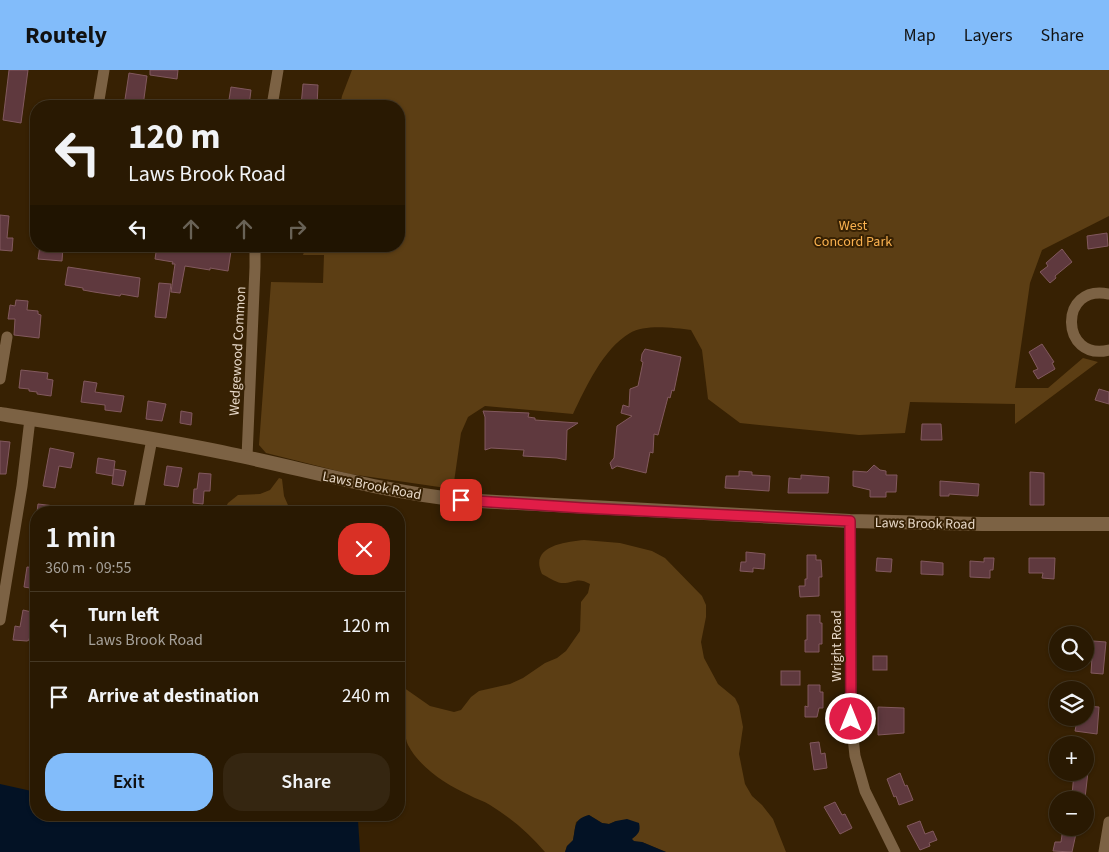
<!DOCTYPE html>
<meta charset="utf-8">
<style>
:root{--surface:#291902;--page:#352611;--text:#f1f3f6;--muted:#a5a099;--line:#453824;--accent:#82bcfa}
body{margin:0;font-family:"Source Sans 3",sans-serif;background:var(--page);color:var(--text);height:100vh;display:flex;flex-direction:column;font-size:19px;white-space:nowrap}
*{box-sizing:border-box;margin:0}
p{font-size:16px;color:var(--muted)}
.icon{flex:none;width:28px;height:28px;fill:none;stroke:currentColor;stroke-width:2;stroke-linecap:round;stroke-linejoin:round}
.map{position:relative;flex:1;overflow:hidden}
.drawer{position:absolute;left:30px;top:436px;width:375px;height:315px;display:flex;flex-direction:column;background:var(--surface);border-radius:20px;box-shadow:0 1px 4px #0004,0 0 0 1px var(--line)}
.drawer>*{flex:none}
.banner{position:absolute;left:30px;top:30px;width:375px;height:152px;border-radius:20px;box-shadow:0 1px 4px #0004,0 0 0 1px var(--line);background:#291902;color:var(--text);overflow:hidden}
.buttons{position:absolute;left:1049px;top:556px;display:grid;gap:10px}
.buttons a{display:grid;place-items:center;width:45px;height:45px;border-radius:50%;background:var(--surface);box-shadow:0 1px 4px #0004,0 0 0 1px var(--line);font-size:25px}
.pin{position:absolute;display:grid;place-items:center;width:42px;height:42px;color:#fff;margin:-21px;border-radius:10px;box-shadow:0 2px 8px #0006}
.me{position:absolute;width:55px;margin:-28px;rotate:0deg;stroke-linejoin:round;filter:drop-shadow(0 0 4px #0008)}
.turn{display:flex;align-items:center;gap:18px;height:105px;padding:0 15px;font-size:22px}
.turn .icon{width:65px;height:65px;stroke-width:2.5}
.turn b{display:block;font-size:35px;line-height:42px}
.lanes{display:flex;align-items:center;height:48px;padding:0 15px;background:#0003;justify-content:center;gap:25px;direction:ltr}
.lanes .off{opacity:.35}
.round{display:grid;place-items:center;flex:none;width:52px;height:52px;border-radius:20px;background:var(--page)}
.summary{display:flex;align-items:center;justify-content:space-between;height:85px;padding:0 15px}
h1{font-size:30px;font-weight:600;line-height:38px}
.primary-button{display:flex;gap:10px;margin-top:auto;padding:10px 15px}
.primary-button a{flex:1;height:58px;border-radius:20px;background:var(--accent);color:#111;font-size:20px;font-weight:600;line-height:58px;text-align:center}
.primary-button a+a{background:var(--page);color:var(--text)}
ul{padding:0;list-style:none}
li{display:flex;align-items:center;gap:15px;height:70px;padding:0 15px;border-top:1px solid var(--line)}
li div{flex:1}
li b{display:block;font-size:19px}
li em{font-style:normal}
header{display:flex;align-items:center;gap:30px;box-sizing:border-box;height:70px;padding:0 25px;background:var(--accent);color:#111}
header strong{font-size:24px}
nav{display:flex;gap:28px;margin-inline-start:auto;font-size:18px}
.map>svg:first-child{display:block}
</style>
<header>
<strong>Routely</strong>
<nav><a>Map</a><a>Layers</a><a>Share</a></nav>
</header>
<div class="map">
<svg width="1109" height="782" viewBox="0 0 1109 782">
<rect width="100%" height="100%" fill="#372103"/>
<!-- green -->
<g fill="#5c3e14">
<path d="M352 0H1109V146L1042 180 1030 213 1015 318H1048L1083 288 1098 292 1015 354V334L910 332 905 363 859 365 740 353 708 329 702 280 691 260C674 258 645 254 630 263 603 279 586 317 573 344L485 336 468 347 461 363 453 419 350 404 266 383 259 375 271 212 323 213 324 185H303L306 176H399V36H340L342 26Z"/>
<path d="M279 408 282 409 284 426 291 442H223L228 433 238 425 260 424 270 420Z"/>
<path d="M584 470 620 473 652 481 665 488 702 526 706 535V547L701 572 704 588 718 614 735 628 739 636 743 657 739 684 745 714 752 726 762 735 773 749 786 782H666L642 772H634L616 751 609 754 602 753 589 745 576 752 573 771 567 776 565 782H545C529 763 511 748 490 735 484 731 476 729 469 725 447 715 420 698 408 675 404 667 406 657 406 649 405 637 403 626 400 615L430 636 454 642 461 640 471 627 479 621 510 614 523 608 545 593 557 588 566 581 580 561 581 532 588 523 590 514C577 506 573 514 561 513 555 512 548 507 542 504 529 476 565 472 584 470Z"/>
</g>
<!-- water -->
<g fill="#031225">
<path d="M0 714 36 722V745H360L358 750 360 782H0Z"/>
<path d="M589 745 602 753 609 754 616 751 627 749 639 753C641 762 638 764 632 769L634 771 642 772 666 782H565L567 776 573 770C576 757 573 749 589 745Z"/>
</g>
<!-- building -->
<g fill="#5f393e" stroke="#82595e">
<path d="M9 0H28L21 53 3 50Z"/>
<path d="M150 0H178L177 9 150 5Z"/>
<path d="M129 3 147 6 143 36H124Z"/>
<path d="M303 14 318 15 317 36H301Z"/>
<path d="M231 17 251 20 249 36H228Z"/>
<path d="M0 145 9 146 7 168H13L12 181 0 180Z"/>
<path d="M1107 163 1108 176 1088 179 1087 166Z"/>
<path d="M40 176 63 177 62 191 38 189Z"/>
<path d="M157 176H200L231 181 228 201 210 198V200L185 196 180 223 171 222 175 194H172L173 192 155 189Z"/>
<path d="M1062 179 1072 192 1055 206 1056 208 1050 213 1040 202 1048 196 1046 193Z"/>
<path d="M68 197 140 208 138 227 121 224 120 226 94 222 83 220V218L65 215Z"/>
<path d="M159 213 171 214 166 248 155 247Z"/>
<path d="M16 230 28 231 27 240 38 241V244L41 245 39 268 14 265 15 249H8L10 235 15 236Z"/>
<path d="M1042 274 1054 292 1052 293 1055 299 1038 309 1033 301 1038 299 1029 282Z"/>
<path d="M645 279 681 287 674 321 672 320 670 328 668 327 658 365 654 364 653 383 650 382 646 403 617 396 612 399 610 393 614 388 617 356 632 346 621 343 623 335 629 337 630 319 638 316 643 292 641 291 642 284Z"/>
<path d="M21 300 48 303 47 309 53 310 51 326 37 324V322L29 321V319L19 318Z"/>
<path d="M84 311 97 313 95 322 124 326 121 342 105 340V335L81 332Z"/>
<path d="M1099 319 1109 322V334L1095 330Z"/>
<path d="M148 331 166 334 162 351 146 349Z"/>
<path d="M181 341 192 343 191 355 180 353Z"/>
<path d="M483 341 529 343 528 347 535 348V350L578 353 567 360 566 390 557 388 523 386 524 380 491 378 485 380V347Z"/>
<path d="M922 354H941L942 370H921Z"/>
<path d="M0 371 10 372 6 404H0Z"/>
<path d="M50 378 74 383 71 398 59 396 55 418 43 416Z"/>
<path d="M98 388 115 391 113 406 96 403Z"/>
<path d="M874 395 880 400 886 401V405H897L896 422H886V427H870V420L853 416V401L867 402Z"/>
<path d="M167 396 182 398 178 417 164 415Z"/>
<path d="M114 399 126 401 123 416 112 414Z"/>
<path d="M739 401 752 402V405L770 406 769 421 725 418 726 406H739Z"/>
<path d="M1030 402 1044 403V435H1030Z"/>
<path d="M199 403 211 404 210 421H204L203 434 193 433 194 419H197Z"/>
<path d="M801 405 829 407 828 423H788L789 408 801 409Z"/>
<path d="M940 411 979 414 978 426 949 424V426H940Z"/>
<path d="M38 434 63 437 62 442H37Z"/>
<path d="M746 482 765 484 764 499 753 498V502L740 501 741 492H746Z"/>
<path d="M807 485H816V490H821L822 507H819V526L800 527 799 516H805V509H807Z"/>
<path d="M877 488 892 489 891 502 876 501Z"/>
<path d="M984 488H994L993 500H990V508L970 507V491L984 492Z"/>
<path d="M1029 488H1055L1054 509 1042 508 1043 503H1029Z"/>
<path d="M921 491 943 493V505L921 504Z"/>
<path d="M27 497 36 498V519L24 517Z"/>
<path d="M23 540 36 543 33 556 36 557 35 565H30L29 570 27 571 13 570 15 556 20 557Z"/>
<path d="M807 545H820V553H822V574H819V582H805V570H807Z"/>
<path d="M1093 571 1106 572 1103 604 1091 603Z"/>
<rect x="873" y="586" width="14" height="14"/>
<rect x="781" y="601" width="19" height="14"/>
<path d="M808 615H820V622H823V638H819L817 647H805V636L808 637Z"/>
<path d="M1085 636 1099 637 1097 664 1075 661 1077 651 1083 652V648H1085Z"/>
<path d="M878 637 904 638V663L878 665Z"/>
<path d="M819 672 821 684 825 683 827 698 814 700 810 673Z"/>
<path d="M1074 702H1088L1085 728 1072 726Z"/>
<path d="M900 703 905 716 907 715 913 730 899 735 896 726 894 727 887 709Z"/>
<path d="M835 732 842 745 845 744 852 758 840 764 824 737Z"/>
<path d="M920 751 925 764 933 761 937 770 929 773 930 776 920 780 907 756Z"/>
<path d="M1063 758 1077 759 1072 782 1053 781 1055 772H1061Z"/>
</g>
<g fill="none" stroke-linecap="round" stroke-linejoin="round">
<!-- minor -->
<g stroke="#7c6244" stroke-width="11">
<path d="M98 36 104 0"/>
<path d="M272 36 278 0"/>
<path d="M1109 224C1058 213 1060 292 1109 280"/>
<path d="M0 309 7 267"/>
<path d="M247 387 255 197V176"/>
<path d="M138 442 152 369"/>
<path d="M850 451 851 649 855 686 865 721 895 782"/>
<path d="M0 550 22 416 30 349"/>
<path d="M1104 782 1109 752"/>
</g>
<!-- tertiary -->
<path stroke="#7c6244" stroke-width="14" d="M0 344C77 356 155 368 231 384 308 400 383 422 461 430L850 451 982 454H1109"/>
</g>
<g fill="none" stroke-linecap="round" stroke-linejoin="round">
<!-- route casing -->
<g stroke="#92132f" stroke-width="12">
<path id="route" d="M461 430 583 438 850 451 851 649"/>
</g>
<!-- route -->
<use href="#route" stroke="#e11d48" stroke-width="9"/>
</g>
<g text-anchor="middle" stroke-width="4" stroke-linejoin="round" paint-order="stroke">
<!-- park labels -->
<g font-size="14" fill="#fab14f" stroke="#372103">
<text x="853" y="160">West<tspan x="853" dy="16">Concord Park</tspan></text>
</g>
<!-- street labels -->
<g font-size="14" fill="#e7d8c8" stroke="#372103">
<text transform="translate(237 281) rotate(-87)" y="5">Wedgewood Common</text>
<text transform="translate(372 415) rotate(11)" y="5">Laws Brook Road</text>
<text transform="translate(925 453) rotate(1)" y="5">Laws Brook Road</text>
<text transform="translate(836 576) rotate(-90)" y="5">Wright Road</text>
</g>
</g>
</svg>
<div class="buttons">
<a><svg class="icon" aria-label="search" viewBox="0 0 24 24"><circle cx="10" cy="10" r="6"/><path d="M15 15l6 6"/></svg></a>
<a><svg class="icon" aria-label="layers" viewBox="0 0 24 24"><path d="M12 4l9 5-9 5-9-5zM3 14l9 5 9-5"/></svg></a>
<a>+</a>
<a>−</a>
</div>
<div class="pin" style="left:461px;top:430px;background:#d93025"><svg class="icon" aria-label="arrive" viewBox="0 0 24 24"><path d="M6 21V4h12l-3 4 3 4H6"/></svg></div>
<svg class="me" style="left:851px;top:649px" viewBox="-20 -20 40 40"><circle r="17" fill="#e11d48" stroke="#fff" stroke-width="3"/><path d="M0-11L8 9 0 5-8 9z" fill="#fff"/></svg>
<div class="banner">
<div class="turn"><svg class="icon" aria-label="left" viewBox="0 0 24 24"><path d="M17 20v-9H6M10 6l-5 5 5 5"/></svg><div><b>120 m</b>Laws Brook Road</div></div>
<div class="lanes"><svg class="icon" aria-label="left" viewBox="0 0 24 24"><path d="M17 20v-9H6M10 6l-5 5 5 5"/></svg><svg class="icon off" aria-label="ahead" viewBox="0 0 24 24"><path d="M12 20V5M6 11l6-6 6 6"/></svg><svg class="icon off" aria-label="ahead" viewBox="0 0 24 24"><path d="M12 20V5M6 11l6-6 6 6"/></svg><svg class="icon off" aria-label="right" viewBox="0 0 24 24"><path d="M7 20v-9h11M14 6l5 5-5 5"/></svg></div>
</div>
<section class="drawer">
<div class="summary"><div><h1>1 min</h1><p>360 m · 09:55</p></div><a class="round" style="background:#d93025;color:#fff"><svg class="icon" aria-label="close" viewBox="0 0 24 24"><path d="M6 6l12 12M18 6L6 18"/></svg></a></div>
<ul>
<li><svg class="icon" aria-label="left" viewBox="0 0 24 24"><path d="M17 20v-9H6M10 6l-5 5 5 5"/></svg><div><b>Turn left</b><p>Laws Brook Road</p></div><em>120 m</em></li>
<li><svg class="icon" aria-label="arrive" viewBox="0 0 24 24"><path d="M6 21V4h12l-3 4 3 4H6"/></svg><div><b>Arrive at destination</b></div><em>240 m</em></li>
</ul>
<div class="primary-button"><a>Exit</a><a>Share</a></div>
</section>
</div>
